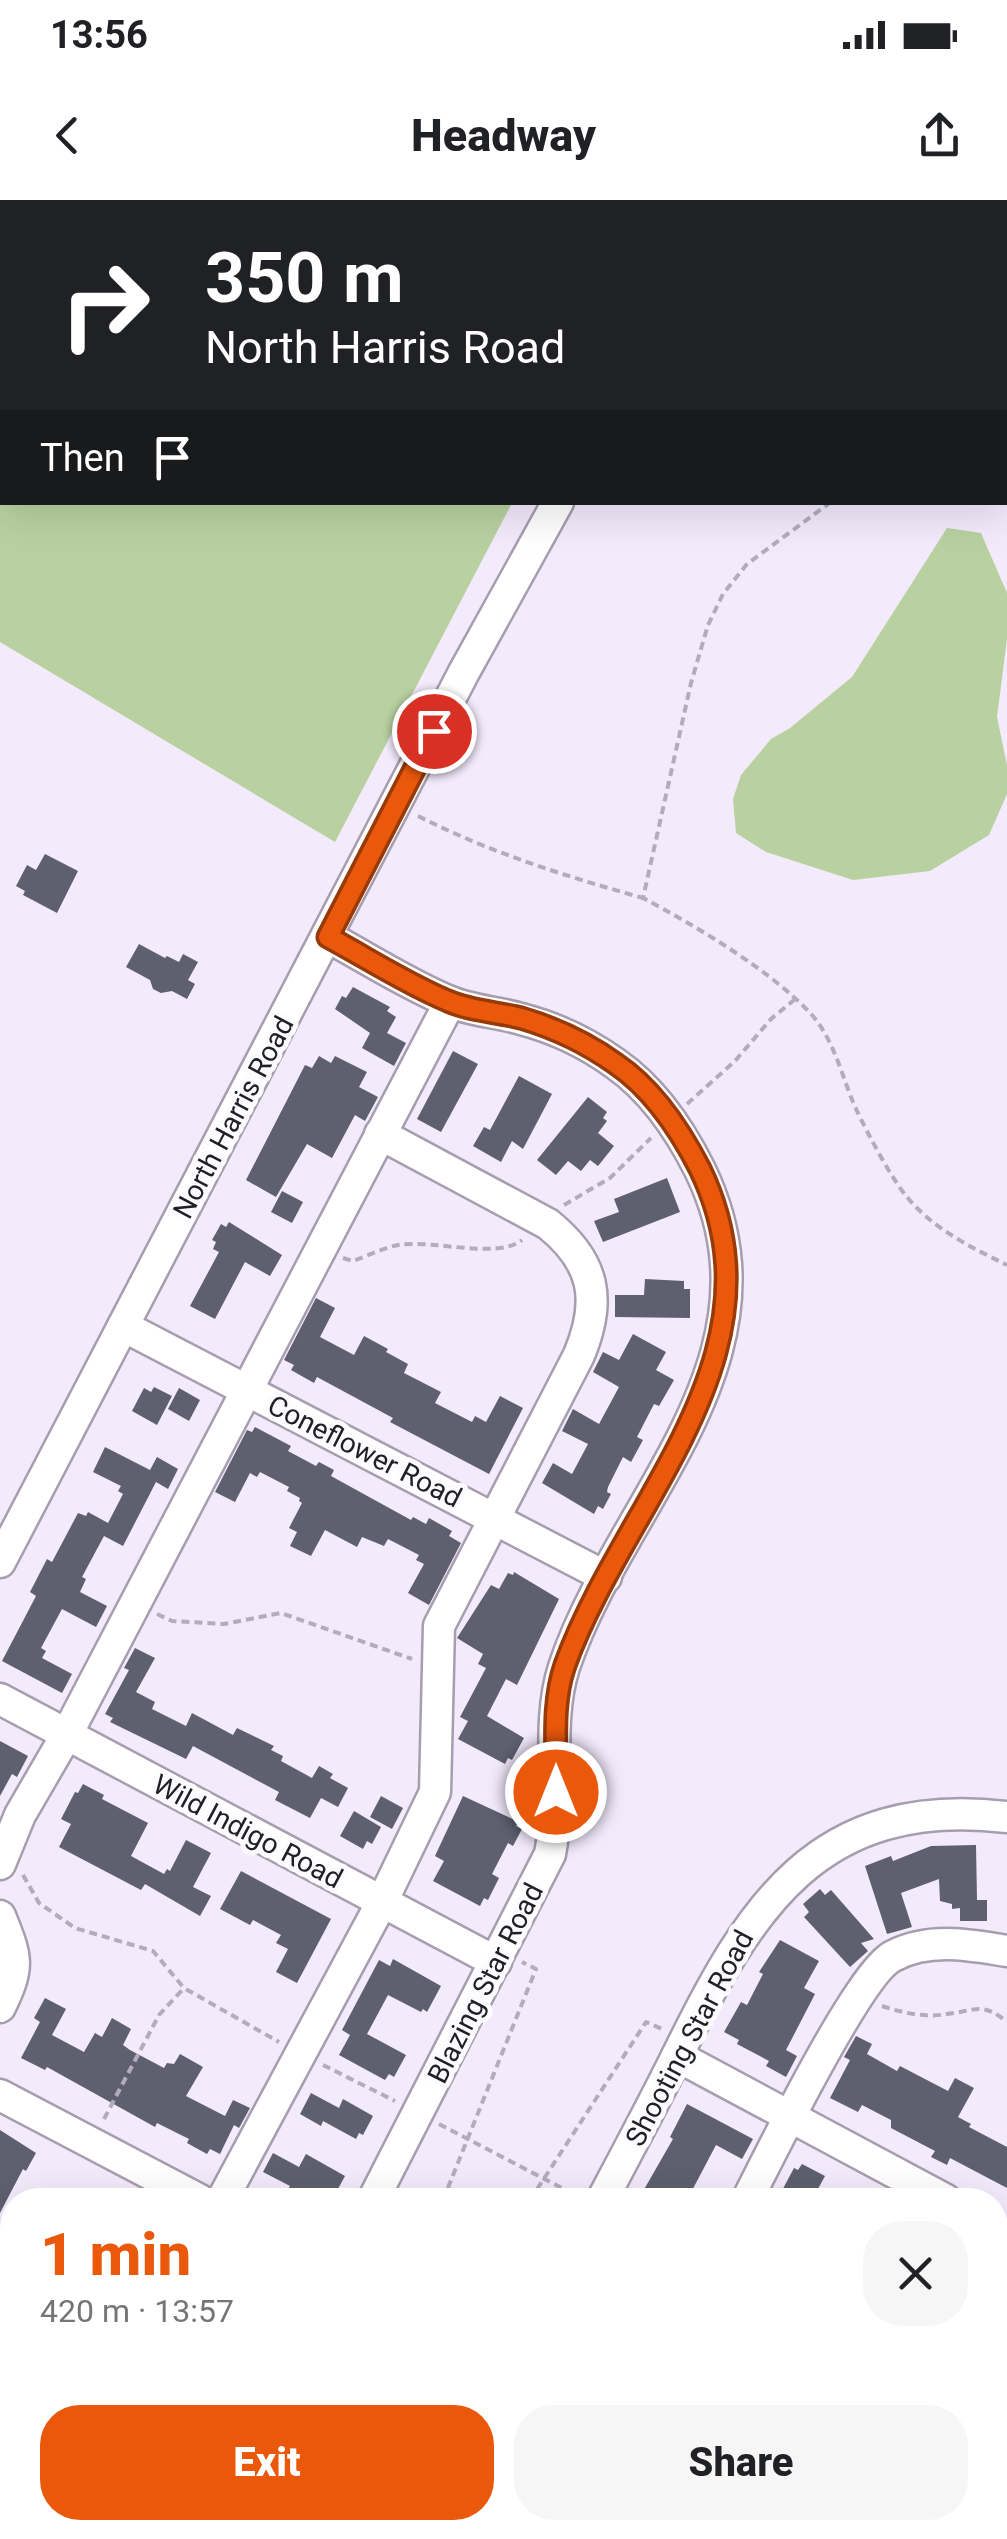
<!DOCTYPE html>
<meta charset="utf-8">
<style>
:root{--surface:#fff;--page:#f6f6f6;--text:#202124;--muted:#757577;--accent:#ea580c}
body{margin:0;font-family:Roboto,sans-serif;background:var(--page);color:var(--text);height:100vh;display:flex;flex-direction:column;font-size:38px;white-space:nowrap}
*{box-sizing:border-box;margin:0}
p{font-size:32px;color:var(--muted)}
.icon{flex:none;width:55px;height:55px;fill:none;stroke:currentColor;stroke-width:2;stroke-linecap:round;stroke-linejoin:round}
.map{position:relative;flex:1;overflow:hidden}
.sheet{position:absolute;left:0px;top:1988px;width:1008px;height:352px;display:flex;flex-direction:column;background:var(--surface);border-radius:40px 40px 0 0;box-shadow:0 10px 40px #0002}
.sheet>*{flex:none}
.hud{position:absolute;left:0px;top:0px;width:1008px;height:305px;box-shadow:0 10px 40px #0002;background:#202124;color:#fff;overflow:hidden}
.pin{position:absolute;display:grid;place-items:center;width:85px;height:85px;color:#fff;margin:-42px;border:5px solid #fff;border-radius:50%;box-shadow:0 2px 10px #0007}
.me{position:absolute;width:110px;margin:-55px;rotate:0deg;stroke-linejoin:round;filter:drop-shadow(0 0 8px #0008)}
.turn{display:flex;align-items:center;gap:35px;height:210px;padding:0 40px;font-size:45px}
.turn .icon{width:130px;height:130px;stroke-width:2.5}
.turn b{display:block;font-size:70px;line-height:85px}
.then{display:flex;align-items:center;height:95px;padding:0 40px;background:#0003;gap:20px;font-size:38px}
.round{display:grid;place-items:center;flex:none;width:105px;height:105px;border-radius:40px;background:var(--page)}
.overview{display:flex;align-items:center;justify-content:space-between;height:170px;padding:0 40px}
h1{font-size:60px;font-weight:800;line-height:75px;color:var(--accent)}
.primary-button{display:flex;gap:20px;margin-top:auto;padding:20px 40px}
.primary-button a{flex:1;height:115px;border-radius:40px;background:var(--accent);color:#fff;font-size:40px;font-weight:800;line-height:115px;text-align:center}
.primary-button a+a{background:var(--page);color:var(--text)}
.status{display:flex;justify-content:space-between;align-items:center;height:70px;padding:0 50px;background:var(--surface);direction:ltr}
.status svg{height:28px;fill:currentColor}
header{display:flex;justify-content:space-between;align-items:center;height:130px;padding:0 40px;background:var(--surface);font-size:45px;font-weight:800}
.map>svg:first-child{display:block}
</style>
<div class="status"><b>13:56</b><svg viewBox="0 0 49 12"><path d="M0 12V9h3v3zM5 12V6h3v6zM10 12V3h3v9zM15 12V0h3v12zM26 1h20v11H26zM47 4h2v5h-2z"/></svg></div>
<header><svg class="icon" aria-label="back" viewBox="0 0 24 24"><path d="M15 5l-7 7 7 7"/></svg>Headway<svg class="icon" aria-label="share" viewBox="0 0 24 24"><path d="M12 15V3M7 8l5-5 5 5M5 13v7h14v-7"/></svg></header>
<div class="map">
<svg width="1007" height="2339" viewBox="0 0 1007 2339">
<rect width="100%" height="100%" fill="#f3eafc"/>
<!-- green -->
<g fill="#b9d1a1">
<path d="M0 0 616 2H2V302L512 303 335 642 0 442Z"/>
<path d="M947 328 981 333 1007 393V439L997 517 1007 565V594L989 635 930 671 853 680 766 652 736 633 733 599 741 575 771 539 790 528 852 477Z"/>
</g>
<!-- building -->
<g fill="#5e5f6f">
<path d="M45 654 78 671 57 713 23 695 25 691 16 686 27 665 36 670Z"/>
<path d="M139 744 165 758 167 756 179 762 183 754 198 762 188 780 195 784 187 799 172 791 161 793 153 789 150 780 126 767Z"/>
<path d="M353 787 390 807 387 811 396 817 387 833 406 843 394 866 362 848 370 833 335 809 342 796 346 798Z"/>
<path d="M453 851 478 864 441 932 417 919Z"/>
<path d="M319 856 331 863 335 856 367 872 359 887 378 897 365 921 355 915 332 958 307 944 276 997 246 980 305 865 312 868Z"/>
<path d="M519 876 552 894 523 949 512 941 501 962 473 946 484 927 490 930Z"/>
<path d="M588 897 607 912 603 918 607 921 598 933 614 946 598 966 590 960 581 971 568 961 556 975 537 960Z"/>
<path d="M667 978 680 1012 603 1042 594 1021 619 1012 614 999Z"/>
<path d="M282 991 303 1002 292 1023 271 1012Z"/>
<path d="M229 1022 282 1055 270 1076 245 1062 215 1119 190 1106 219 1052 213 1049 216 1042 212 1040 221 1024 226 1027Z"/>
<path d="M645 1079 684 1081V1089H690V1118L615 1117V1095H644Z"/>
<path d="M316 1098 335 1108 320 1137 354 1155 364 1136 388 1149 386 1152 408 1164 404 1173 441 1192 435 1203 472 1222 475 1216 486 1222 500 1196 523 1208 489 1274 390 1222 393 1218 317 1177 314 1183 291 1170 294 1165 284 1160Z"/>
<path d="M633 1134 666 1152 656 1170 674 1180 659 1206 654 1204 637 1237 643 1240 631 1262 623 1257 608 1287 607 1292 611 1294 603 1309 598 1306 594 1314 542 1283 553 1263 572 1274 588 1244 562 1231 573 1209 599 1224 619 1187 593 1172 603 1152 619 1160Z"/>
<path d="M154 1187 172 1196 157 1225 132 1211 144 1188 151 1192Z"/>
<path d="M179 1188 200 1200 189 1221 168 1209Z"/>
<path d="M255 1227 291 1246 288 1251 316 1266 319 1262 334 1270 331 1276 411 1320 413 1317 426 1324 429 1318 452 1331 449 1336 461 1343 429 1405 408 1393 424 1364 416 1360 419 1355 388 1339 384 1346 362 1337 357 1347 325 1330 311 1356 290 1346 297 1332 289 1328 302 1303 299 1301 300 1298 287 1291 289 1287 260 1272 257 1277 250 1273 235 1302 215 1292 247 1230 252 1232Z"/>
<path d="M105 1247 150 1270 157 1257 178 1269 168 1289 156 1282 123 1346 104 1336 82 1377 86 1379 80 1392 107 1406 96 1427 62 1409 41 1448 46 1451 42 1458 72 1474 62 1493 2 1461 36 1396 30 1392 47 1359 52 1362 78 1313 86 1316 88 1312 108 1323 123 1294 118 1291 121 1286 93 1272Z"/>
<path d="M514 1372 559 1399 517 1485 506 1479 487 1516 524 1538 512 1560 508 1558 505 1564 458 1539 468 1521 460 1517 486 1468 478 1464 483 1454 457 1438 491 1385 499 1389 508 1373 513 1375Z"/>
<path d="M135 1448 155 1458 136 1492 155 1502 152 1509 186 1526 192 1513 233 1535 237 1528 274 1546 271 1550 283 1556 281 1561 312 1578 319 1566 333 1574 330 1578 348 1588 338 1607 321 1598 310 1618 275 1600 279 1592 193 1546 186 1559 110 1522 113 1518 105 1514 129 1470 124 1468Z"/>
<path d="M0 1541 28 1556 17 1577 12 1574 0 1596Z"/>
<path d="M83 1584 104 1595 102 1599 148 1623 131 1656 164 1674 167 1669 170 1671 186 1640 211 1653 193 1687 211 1696 200 1716 145 1684 141 1690 59 1647 71 1624 61 1619 75 1592 78 1593Z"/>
<path d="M381 1596 403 1608 392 1629 370 1617Z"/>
<path d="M463 1596 519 1622 516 1626 522 1629 513 1646 508 1643 492 1674 499 1678 488 1700 484 1698 480 1706 433 1681 444 1661 435 1656Z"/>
<path d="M354 1611 381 1627 372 1644 367 1641 363 1649 340 1636Z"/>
<path d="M976 1645 977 1700H987V1721H960V1708L952 1709V1704L940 1701 939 1679 901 1693 912 1727 887 1734 865 1666 891 1656 893 1661 931 1646Z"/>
<path d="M241 1671 331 1719 297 1783 276 1772 288 1749 276 1743 281 1735 253 1720 250 1725 220 1709Z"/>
<path d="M820 1689 825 1695 831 1690 874 1739 861 1743 868 1751 850 1767 804 1717 809 1712 803 1704Z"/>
<path d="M780 1740 819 1761 804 1788 815 1794 786 1850 797 1856 786 1877 766 1866 769 1861 737 1844 739 1840 724 1832 741 1802 747 1805 763 1774 759 1772Z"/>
<path d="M393 1759 441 1786 427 1812 423 1809 421 1812 388 1795 367 1834 406 1855 394 1877 389 1874 385 1880 339 1855 350 1835 342 1830 379 1760 390 1766Z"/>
<path d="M45 1798 66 1809 52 1835 84 1852 95 1833 102 1837 112 1818 131 1829 123 1845 130 1850 164 1868 167 1863 174 1864 180 1854 203 1867 186 1896 225 1916 233 1900 250 1908 239 1928 234 1925 220 1954 210 1949 207 1954 187 1943 189 1939 157 1923 155 1927 47 1867 45 1870 21 1858 40 1822 34 1818Z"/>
<path d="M856 1836 872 1844 867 1854 897 1871 900 1866 948 1891 955 1878 974 1888 958 1917 971 1924 969 1927 1007 1947V1988L950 1958 947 1965 931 1957 935 1951 891 1928V1920L862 1905 858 1912 830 1898 850 1860 844 1857Z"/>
<path d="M311 1893 339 1908 343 1899 373 1916 363 1935 359 1933 356 1939 323 1921 321 1926 300 1914Z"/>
<path d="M687 1904 753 1939 742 1959 716 1945 687 2000H638L673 1939 670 1937Z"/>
<path d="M0 1930 36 1953 26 1971 23 1969 0 2013Z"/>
<path d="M273 1953 299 1967 306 1954 345 1976 332 2000H303L287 1991 290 1986 263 1972Z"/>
<path d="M802 1964 825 1976 812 2000H777L794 1968 798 1970Z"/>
</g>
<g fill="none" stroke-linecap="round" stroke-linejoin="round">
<!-- minor casing -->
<g stroke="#a69dae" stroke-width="35">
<g id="minor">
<path d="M717 2 719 0"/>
<path d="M328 737C367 758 407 784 448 801 471 811 498 812 521 819 556 828 587 843 616 864 653 890 680 930 700 970 792 1159 620 1300 564 1467 545 1526 562 1593 550 1654L373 2000"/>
<path d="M123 1126 606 1377"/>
<path d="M0 1362 464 472 558 302"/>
<path d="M0 1499 496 1762"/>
<path d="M0 1664 20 1615 67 1534 450 802"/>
<path d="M0 1716C17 1758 20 1766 0 1807"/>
<path d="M677 1856 946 2000"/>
<path d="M0 1895 200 2000"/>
<path d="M222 2000 382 1702 435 1592 439 1426 579 1155C602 1100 595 1062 548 1024L380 934"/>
<path d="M602 2000C627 1953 652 1906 676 1858 750 1707 817 1595 1007 1617"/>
<path d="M747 2000C769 1957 859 1773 893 1756 930 1737 969 1745 1007 1751"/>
<path d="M995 2066 1007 2043"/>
<path d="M0 2158 12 2165"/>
<path d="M833 2328 854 2339"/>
<path d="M320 2339 326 2328"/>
<path d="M570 2339 576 2328"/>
<path d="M931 2339 936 2328"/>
</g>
</g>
<!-- major casing -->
<g stroke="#d3d2d3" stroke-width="42">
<g id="major">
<path d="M0 2286 12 2285"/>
<path d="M144 2328 167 2339"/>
</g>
</g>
<!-- path -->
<g stroke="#b4acbb" stroke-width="4" stroke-dasharray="8 5" stroke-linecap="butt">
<path d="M1005 192H1007"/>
<path d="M831 302 747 364 723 394 708 425 691 483 643 698C696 726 772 771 812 815 836 843 842 879 857 911 868 934 891 978 907 997 932 1028 972 1048 1007 1065"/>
<path d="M418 616C491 653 565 676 643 698"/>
<path d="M687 904 735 861 771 819 794 800"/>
<path d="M564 1005 610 978 651 938"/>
<path d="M343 1058 353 1061C367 1056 383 1048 398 1045 432 1039 497 1060 522 1040"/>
<path d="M157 1414 172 1421 224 1424 281 1413 412 1459"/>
<path d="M23 1675 39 1703 75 1728 153 1751 184 1788 279 1842"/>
<path d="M882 1806C903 1813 925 1818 947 1814 975 1811 982 1801 1007 1822"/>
<path d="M323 1865 395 1901"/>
<path d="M104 1919 159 1815 184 1788"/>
<path d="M439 1924 577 1996"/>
<path d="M443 2000 536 1769 522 1762"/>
<path d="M530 2000 646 1822 662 1829"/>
<path d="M0 2239 12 2241"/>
<path d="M244 2328 271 2339"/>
<path d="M381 2339 385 2328"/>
</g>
<!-- minor -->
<use href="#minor" stroke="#fff" stroke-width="30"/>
<!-- major -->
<use href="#major" stroke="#c7b483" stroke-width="38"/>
</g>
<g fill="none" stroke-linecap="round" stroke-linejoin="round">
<!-- route casing -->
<g stroke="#983908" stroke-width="25">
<path id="route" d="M434 531 328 737C367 758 407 784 448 801 470 811 497 812 521 818 555 828 587 843 616 864 653 889 680 930 700 969 790 1155 624 1301 565 1465 551 1505 557 1550 556 1592"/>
</g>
<!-- route -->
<use href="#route" stroke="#ea580c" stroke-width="18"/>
</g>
<g text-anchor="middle" stroke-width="10" stroke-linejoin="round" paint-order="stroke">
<!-- street labels -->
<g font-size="28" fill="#211e25" stroke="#fcfbfe">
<text transform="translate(233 917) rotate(-62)" y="10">North Harris Road</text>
<text transform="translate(365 1251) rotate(27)" y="10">Coneflower Road</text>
<text transform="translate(248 1631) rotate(28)" y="10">Wild Indigo Road</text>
<text transform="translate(485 1783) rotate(-63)" y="10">Blazing Star Road</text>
<text transform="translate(689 1838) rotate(-62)" y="10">Shooting Star Road</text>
</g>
</g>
</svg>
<div class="pin" style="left:434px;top:531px;background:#d93025"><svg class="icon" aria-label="arrive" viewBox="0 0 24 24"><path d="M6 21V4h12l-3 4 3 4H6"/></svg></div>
<svg class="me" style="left:556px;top:1592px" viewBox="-20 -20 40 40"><circle r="17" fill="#ea580c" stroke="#fff" stroke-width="3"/><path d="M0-11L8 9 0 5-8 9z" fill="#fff"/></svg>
<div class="hud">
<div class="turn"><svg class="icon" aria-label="right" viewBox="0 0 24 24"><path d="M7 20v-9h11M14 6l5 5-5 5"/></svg><div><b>350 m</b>North Harris Road</div></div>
<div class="then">Then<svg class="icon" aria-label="arrive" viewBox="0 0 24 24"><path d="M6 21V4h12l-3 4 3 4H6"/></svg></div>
</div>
<section class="sheet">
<div class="overview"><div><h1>1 min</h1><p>420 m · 13:57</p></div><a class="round"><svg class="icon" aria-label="close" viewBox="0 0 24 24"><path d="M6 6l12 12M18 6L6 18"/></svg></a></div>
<div class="primary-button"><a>Exit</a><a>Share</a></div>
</section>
</div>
